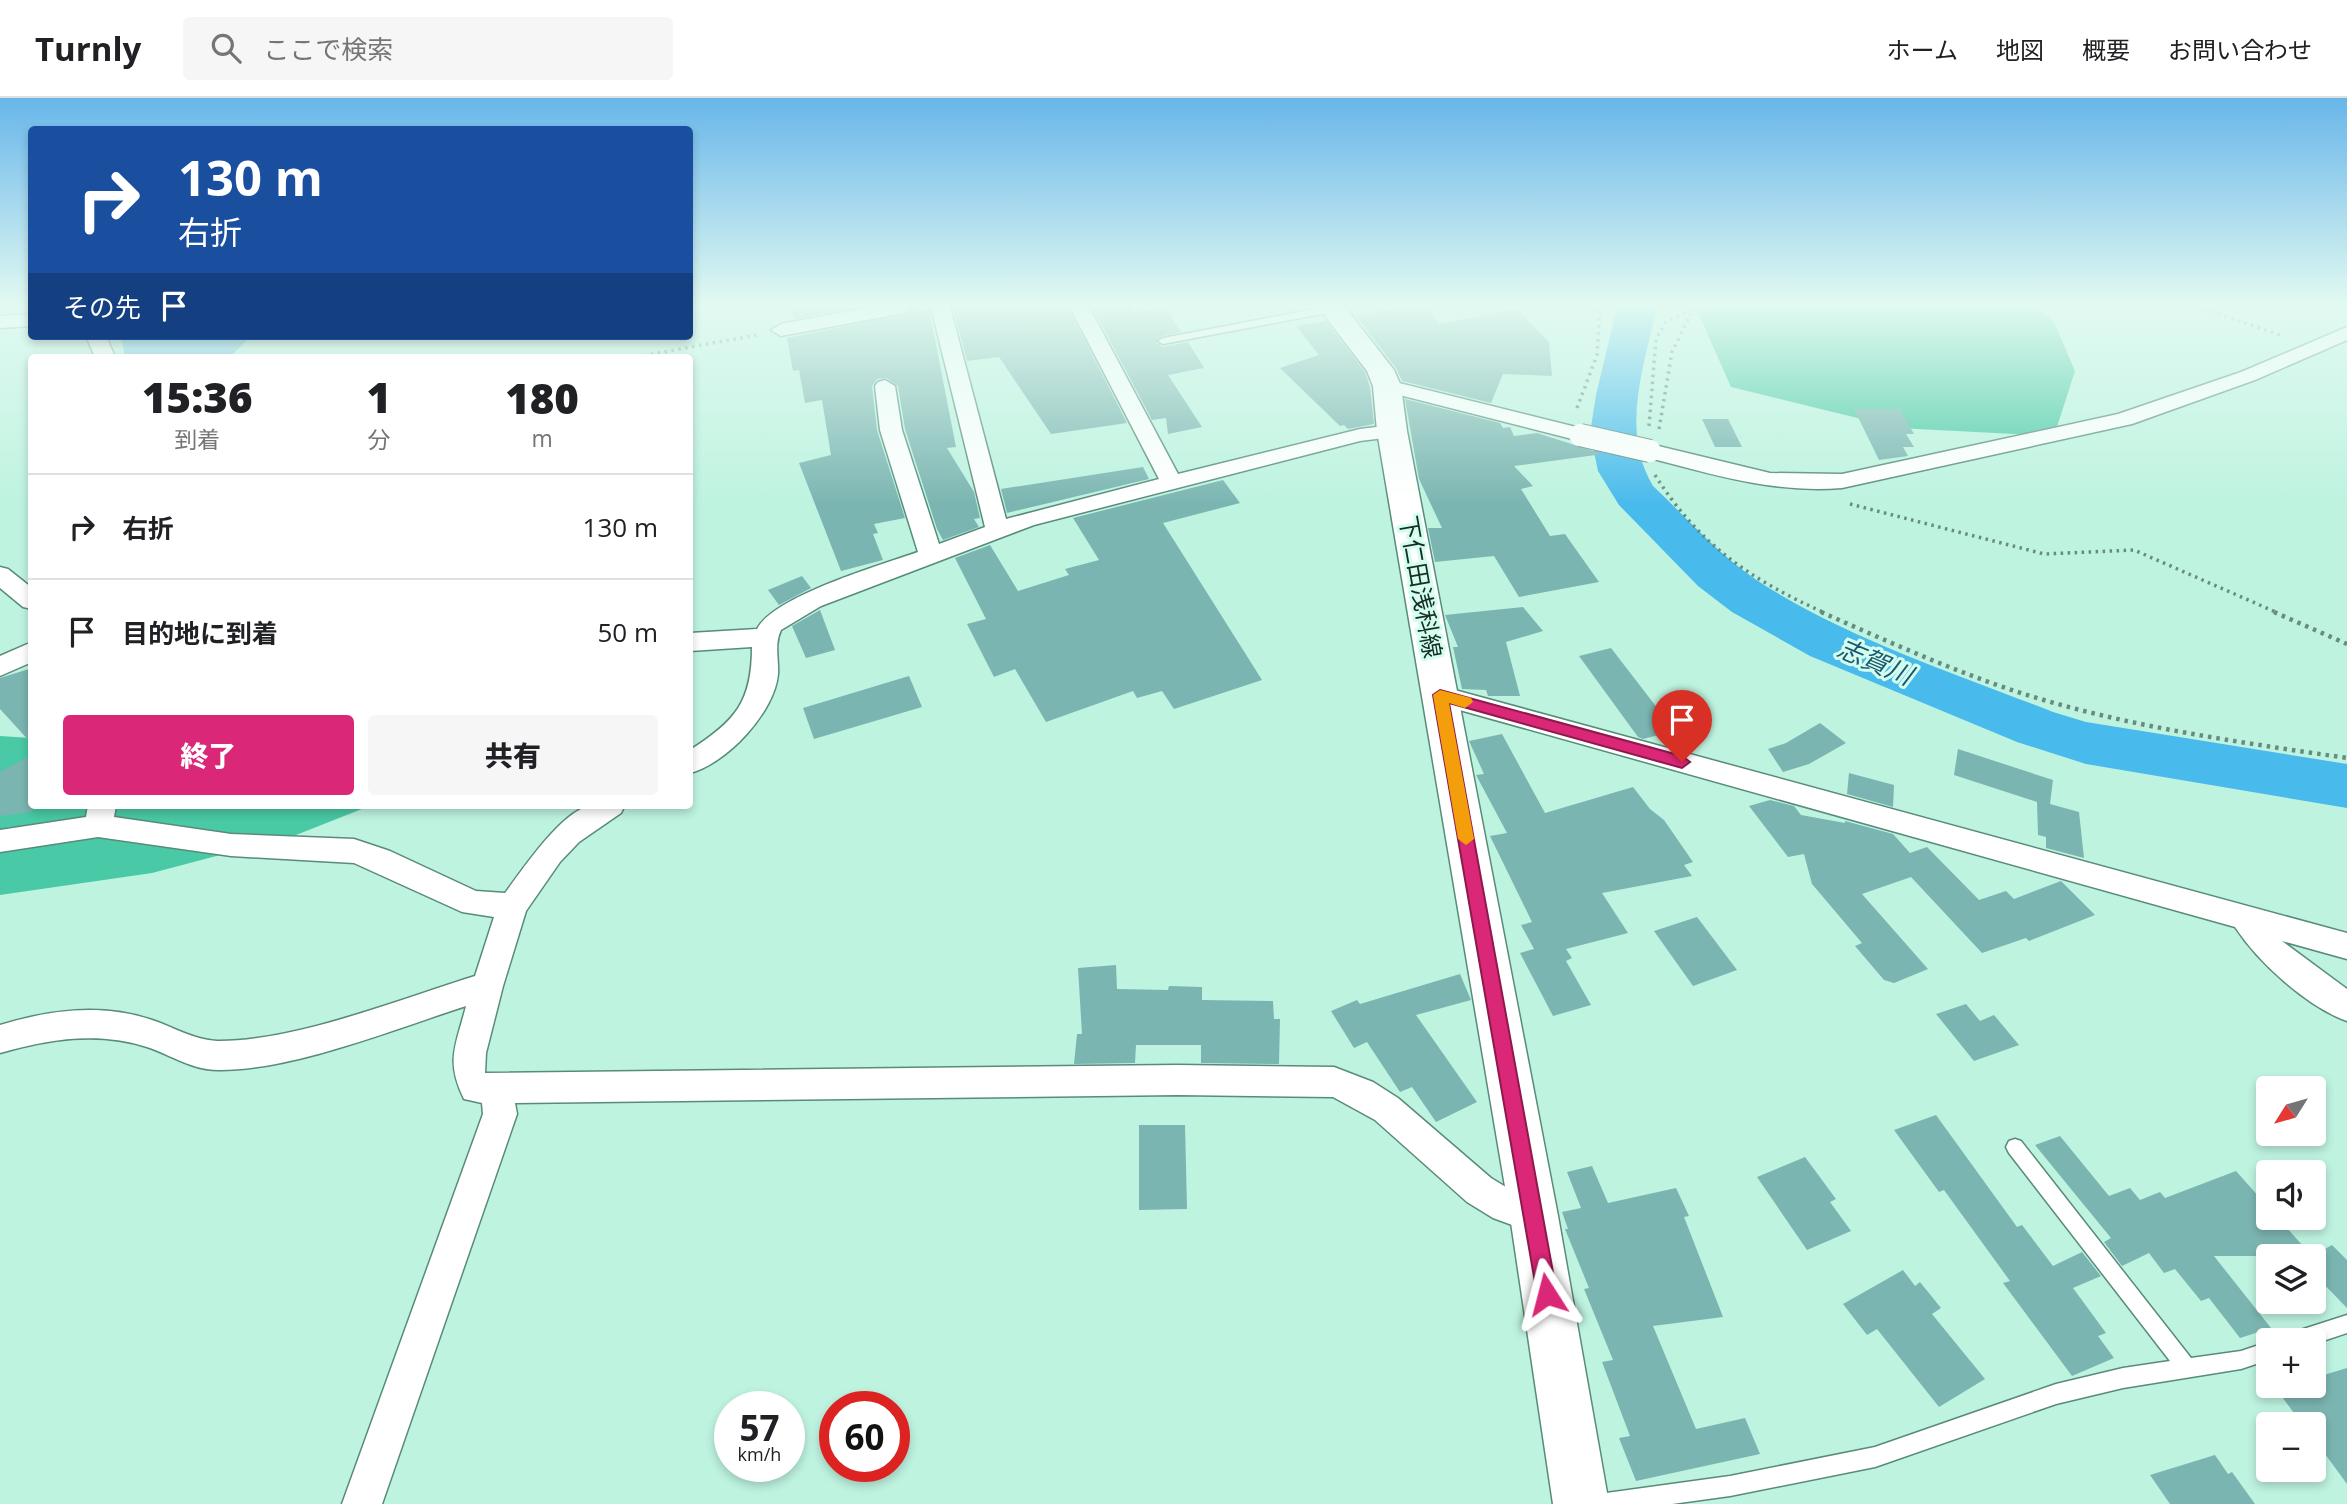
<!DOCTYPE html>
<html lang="ja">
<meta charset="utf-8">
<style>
:root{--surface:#fff;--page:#f6f6f6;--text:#202124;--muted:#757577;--line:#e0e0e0;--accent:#db2777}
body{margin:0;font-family:"Open Sans","Noto Sans JP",sans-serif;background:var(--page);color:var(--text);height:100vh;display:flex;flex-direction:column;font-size:26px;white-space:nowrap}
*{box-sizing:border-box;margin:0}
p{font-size:23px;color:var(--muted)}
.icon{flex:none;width:38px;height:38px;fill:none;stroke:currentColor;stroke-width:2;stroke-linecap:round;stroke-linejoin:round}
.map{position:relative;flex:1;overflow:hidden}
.side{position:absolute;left:28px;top:256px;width:665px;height:455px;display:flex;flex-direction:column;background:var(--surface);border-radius:7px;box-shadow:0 4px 10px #0003}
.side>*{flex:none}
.banner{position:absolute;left:28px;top:28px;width:665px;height:214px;border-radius:7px;box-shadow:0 4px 10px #0003;background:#1a4fa0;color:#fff;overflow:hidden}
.needle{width:46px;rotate:233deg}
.tools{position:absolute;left:2256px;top:978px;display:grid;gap:14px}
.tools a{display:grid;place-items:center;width:70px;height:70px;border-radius:7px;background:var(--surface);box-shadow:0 4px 10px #0003;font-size:35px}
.speed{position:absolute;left:714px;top:1293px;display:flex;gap:14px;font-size:35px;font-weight:700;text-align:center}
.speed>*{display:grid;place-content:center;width:91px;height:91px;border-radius:50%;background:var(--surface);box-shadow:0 4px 10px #0003;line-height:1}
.speed small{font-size:18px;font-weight:400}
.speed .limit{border:10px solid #d22;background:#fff;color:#111}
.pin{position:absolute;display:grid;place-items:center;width:60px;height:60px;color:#fff;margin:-72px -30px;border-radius:50% 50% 50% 0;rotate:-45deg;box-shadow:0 0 7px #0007}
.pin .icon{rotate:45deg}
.me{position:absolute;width:77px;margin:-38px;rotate:351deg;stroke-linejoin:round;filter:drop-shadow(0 0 5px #0008)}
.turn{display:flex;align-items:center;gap:24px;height:147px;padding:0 35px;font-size:32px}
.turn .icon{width:91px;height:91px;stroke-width:2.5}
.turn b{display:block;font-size:49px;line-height:60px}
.then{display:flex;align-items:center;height:66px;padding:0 35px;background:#0003;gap:14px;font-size:26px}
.eta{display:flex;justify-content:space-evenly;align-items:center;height:119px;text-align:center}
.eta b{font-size:42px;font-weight:800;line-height:49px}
.action{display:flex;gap:14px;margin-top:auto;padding:14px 35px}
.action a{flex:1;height:80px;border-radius:7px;background:var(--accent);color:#fff;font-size:28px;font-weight:800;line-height:80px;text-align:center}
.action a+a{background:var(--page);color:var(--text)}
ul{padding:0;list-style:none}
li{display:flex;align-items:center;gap:21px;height:105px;padding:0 35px;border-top:2px solid var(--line)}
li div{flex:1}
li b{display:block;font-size:26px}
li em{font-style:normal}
header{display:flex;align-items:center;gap:42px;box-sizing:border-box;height:98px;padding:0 35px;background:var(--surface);border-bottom:2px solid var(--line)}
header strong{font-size:33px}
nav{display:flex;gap:38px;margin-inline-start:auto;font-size:24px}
.search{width:490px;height:63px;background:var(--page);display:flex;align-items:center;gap:18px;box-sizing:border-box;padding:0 24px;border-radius:7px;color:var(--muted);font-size:26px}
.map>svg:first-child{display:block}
</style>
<header>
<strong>Turnly</strong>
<div class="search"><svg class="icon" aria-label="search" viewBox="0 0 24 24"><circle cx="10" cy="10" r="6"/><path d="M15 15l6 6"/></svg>ここで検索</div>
<nav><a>ホーム</a><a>地図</a><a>概要</a><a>お問い合わせ</a></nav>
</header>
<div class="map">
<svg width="2347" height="1406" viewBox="0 0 2347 1406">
<rect width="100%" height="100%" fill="#bef3e0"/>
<!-- forest -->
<g fill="#49c9a5">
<path d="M2036 209 2054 224 2075 273 2054 338 1898 330 1731 289 1696 210Z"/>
<path d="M0 638 31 640 32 707H372L296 737 152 775 0 797Z"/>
</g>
<!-- water -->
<path fill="#49baec" d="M121 238H251L230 259H125Z"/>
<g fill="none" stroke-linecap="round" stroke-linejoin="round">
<!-- river -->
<path fill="#49baec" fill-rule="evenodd" d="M1617 209H1657C1644 268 1620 333 1653 388 1690 423 1725 464 1769 490 1857 544 1957 576 2053 614L2086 624 2347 666V710L2086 666 2017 644 1810 558 1732 514 1698 488 1619 407 1598 373 1590 335 1596 297Z"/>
</g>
<!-- building -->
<g fill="#7bb5b1">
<path d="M791 209H846V211L794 221Z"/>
<path d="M953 209H1068L1127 325 1051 336 999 259 967 263Z"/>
<path d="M1092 209H1130L1134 215 1165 209 1181 234 1162 238 1156 244 1163 249 1188 244 1204 270 1168 277 1202 329 1168 336 1166 320 1152 322Z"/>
<path d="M1408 209H1426L1439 226 1517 211 1549 244 1552 278 1503 276 1491 305 1402 283 1396 270 1356 218Z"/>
<path d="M929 211 956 349 947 350 974 394 980 420 974 421 979 429 943 442 937 431 905 331 898 288 886 280 877 281 872 288 877 332 905 420 874 426 878 435 873 436 883 462 841 473 799 365 831 357 822 302 805 305 799 272 793 273 787 240Z"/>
<path d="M1326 223 1365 274 1370 289 1374 326 1348 331 1344 327 1340 328 1280 270 1319 257 1296 228Z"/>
<path d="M1405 301 1500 325 1503 330 1510 329 1514 338 1537 335 1603 356 1514 368 1533 388 1521 391 1550 438 1565 436 1599 484 1519 499 1494 458 1435 464 1428 430H1442L1419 381Z"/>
<path d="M1854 311H1900L1914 336H1906L1914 349H1903L1908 358 1879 362Z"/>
<path d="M1702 321H1728L1742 349H1715Z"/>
<path d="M1143 369 1149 381 1007 415 1001 391Z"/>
<path d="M1223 382 1240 405 1163 425 1262 582 1174 611 1162 593 1137 600 1133 593 1046 624 1015 571 994 579 967 526 986 521 955 460 990 447 1018 493 1069 477 1065 471 1099 462 1073 420Z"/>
<path d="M802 478 811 490 779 507 768 492Z"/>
<path d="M1523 509 1543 533 1506 544 1520 598H1488L1486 592 1462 591 1453 549H1458L1445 517Z"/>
<path d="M820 512 835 552 806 560 792 528Z"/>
<path d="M1611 550 1675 633 1643 641 1638 639 1579 558Z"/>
<path d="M32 570V646L0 611V580Z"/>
<path d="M909 578 922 609 814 641 803 610Z"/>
<path d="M1820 625 1846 645 1809 666 1783 674 1768 651 1786 645Z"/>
<path d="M1502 636 1545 715 1633 689 1650 711 1664 722 1693 764 1684 767 1692 778 1602 795 1628 835 1566 851 1572 860 1566 863 1591 907 1553 918 1520 855 1534 851 1521 827 1532 824 1490 738 1507 735 1476 677 1484 676 1469 643Z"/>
<path d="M1958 651 2053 682 2050 706 2079 714 2084 760 2046 750V739L2038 737 2037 704 1954 677Z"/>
<path d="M32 657V714L0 718V674Z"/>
<path d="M1849 675 1894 687 1893 709 1847 696Z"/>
<path d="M1770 702 1794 708 1801 717 1845 725V723L1893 736 1910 755 1927 749 1979 802 2006 793 2014 801 2061 783 2095 817 2029 843 2026 840 1982 855 1911 779 1862 796 1928 871 1894 885 1884 882 1855 848 1862 845 1812 786 1804 756 1788 759 1749 708Z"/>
<path d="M1697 819 1737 872 1693 888 1654 833Z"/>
<path d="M1116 867 1117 891 1168 892 1169 888 1202 889V902L1273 903 1274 921H1280L1279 966 1201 965V947H1136L1135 965 1074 966 1077 936H1082L1078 870Z"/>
<path d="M1460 876 1471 902 1416 917 1477 1004 1436 1024 1412 989 1400 994 1367 944 1354 950 1331 913 1357 902 1360 906Z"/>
<path d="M1966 906 1980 923 1994 917 2019 947 1974 963 1936 916Z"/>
<path d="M1936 1017 2017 1129 2022 1127 2053 1168 2082 1154 2101 1178 2073 1190 2106 1235 2098 1238 2114 1260 2072 1278 2003 1185 2010 1183 1944 1092 1939 1094 1894 1032Z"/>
<path d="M1139 1027H1185L1187 1111 1139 1112Z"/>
<path d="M2060 1038 2109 1098 2130 1090 2140 1102 2160 1094 2165 1100 2236 1073 2268 1109V1120H2278L2312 1158H2214L2271 1230 2240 1240 2209 1200 2201 1203 2175 1171 2164 1175 2149 1155 2122 1168 2104 1144 2111 1140 2035 1047Z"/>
<path d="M1805 1059 1836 1101 1830 1104 1851 1133 1807 1152 1757 1079Z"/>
<path d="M1592 1068 1608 1105 1676 1090 1689 1118 1684 1119 1723 1219 1653 1228 1696 1331 1745 1320 1760 1356 1636 1383 1619 1340 1630 1338 1602 1264 1613 1262 1584 1191 1589 1190 1565 1131H1568L1562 1114 1581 1110 1567 1074Z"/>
<path d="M2332 1147 2347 1162V1210L2314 1176V1157Z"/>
<path d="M1903 1172 1915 1188 1920 1184 1941 1210 1932 1216 1985 1281 1939 1309 1877 1231 1867 1237 1843 1206Z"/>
<path d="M2347 1270V1386L2314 1341V1326H2302L2274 1288H2314V1280Z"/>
<path d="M2215 1357 2228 1376 2232 1374 2255 1406H2170L2150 1377Z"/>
</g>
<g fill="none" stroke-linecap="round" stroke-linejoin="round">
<!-- service casing -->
<g stroke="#598b7a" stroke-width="3">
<g id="service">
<path d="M1325 209 1337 211 1332 214 1163 246 1158 243 1163 240Z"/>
<path d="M2015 1041 2021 1043 2191 1260 2241 1253 2268 1244V1262L2241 1271 2123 1290 2056 1306 1875 1369 1730 1398 1672 1406H1589L1592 1399 1599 1396 1730 1378 1875 1349 2056 1286 2123 1270 2170 1263 2009 1055 2006 1049 2009 1043Z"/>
<path d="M2347 1217V1235L2314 1246V1242H2289L2291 1235Z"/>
</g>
</g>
<!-- minor casing -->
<g stroke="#598b7a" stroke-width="3">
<g id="minor">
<path d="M870 209H913L904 215 781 238 771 232 781 226Z"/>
<path d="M931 209H950L1006 421 1159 381 1070 209H1089L1178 376 1360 331 1392 327 1403 333 1400 338 1360 343 1034 427 821 508 781 532C774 546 779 562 778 576 775 614 726 666 690 675V652C736 623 752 603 752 549L690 553V535L757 531C774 498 881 467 918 454L880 332 875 288 878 284 885 282 895 288 902 332 939 446 985 429Z"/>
<path d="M32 216V228L0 230V218Z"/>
<path d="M2347 229V242L2255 282 2132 326 1842 390C1773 396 1708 375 1642 358L1639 353 1650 346 1770 375 1842 376 2118 316 2241 274Z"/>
<path d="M86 238H106L115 259H95Z"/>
<path d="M1387 282 1588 332 1591 337 1580 343 1380 292 1377 288 1380 284Z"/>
<path d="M0 469 8 471 32 490V511L23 509 0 490Z"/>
<path d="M32 544V564L0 578V558Z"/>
<path d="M1440 588 2347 835V861L2282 843 2347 891V923C2307 909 2258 864 2235 829L1431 604 1427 597 1431 590Z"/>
<path d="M88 707H116L114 719 231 736 354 741 390 753 476 793 505 795C523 771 562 712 592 707 603 705 615 707 625 707L621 715 579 744 560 764 526 813 503 888 486 955 485 975 1178 967 1334 969 1373 984 1398 1000 1491 1080 1514 1094 1547 1106 1552 1118 1547 1130 1534 1135 1493 1120 1467 1104 1375 1022 1333 999 1178 997 515 1005 517 1016 382 1406H342L483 1016 482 1005 464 1001C445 962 456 948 466 908 395 931 291 973 218 972 192 972 171 957 147 949 98 933 48 941 0 955V927C50 912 101 905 152 922 173 929 194 942 217 943 293 944 401 901 475 878L494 819 462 814 354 765 231 758 98 739 0 754V732L86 719Z"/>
</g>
</g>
<!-- primary casing -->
<g stroke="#598b7a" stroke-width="3">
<path id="primary" d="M1318 209H1345L1394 272 1401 288 1407 333 1558 1118 1609 1406H1553L1510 1118 1377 333 1373 288 1367 273Z"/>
</g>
<!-- path-far1 -->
<g stroke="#678c7f" stroke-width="3.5" stroke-dasharray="2.5 4.5" stroke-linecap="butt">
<path d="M2198 209 2283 238"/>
<path d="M637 259 756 237"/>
<path d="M1577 310 1597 257 1600 209"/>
<path d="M1649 328 1656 241 1666 224 1698 209"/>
<path d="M1659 331 1672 254 1692 213"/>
<path d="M1655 377C1699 447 1751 482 1825 515"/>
<path d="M1850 406 2044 456 2134 452 2278 515"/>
</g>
<!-- path -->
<g stroke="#678c7f" stroke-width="4.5" stroke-dasharray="3.5 5" stroke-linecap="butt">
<path d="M1821 514C1887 543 1955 574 2024 596 2129 629 2238 644 2347 660"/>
<path d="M2274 514 2347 546"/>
</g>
<!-- service -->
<use href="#service" fill="#fff" fill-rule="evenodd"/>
<!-- minor -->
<use href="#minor" fill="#fff" fill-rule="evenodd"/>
<!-- primary -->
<use href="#primary" fill="#fff" fill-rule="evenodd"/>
<!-- minor-bridge casing -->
<g stroke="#598b7a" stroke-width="24" stroke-linecap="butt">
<path id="minor-bridge" d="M1580 337 1650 353"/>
</g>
<!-- minor-bridge -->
<use href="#minor-bridge" stroke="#fff" stroke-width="22"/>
</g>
<!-- sky -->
<linearGradient id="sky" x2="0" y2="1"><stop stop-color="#68b6ea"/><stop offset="0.51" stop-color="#e2faf1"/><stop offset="1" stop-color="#e2faf1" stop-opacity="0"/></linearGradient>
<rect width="2347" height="406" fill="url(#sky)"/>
<!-- route -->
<path fill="#db2777" stroke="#8e194d" stroke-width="2" d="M1440 592 1682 658 1690 664 1682 670 1449 605 1557 1196 1554 1204 1547 1207 1540 1204 1537 1196 1433 597Z"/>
<!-- slow -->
<path fill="#f59e0b" d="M1440 592 1471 600 1473 604 1465 610 1449 605 1474 741 1466 747 1458 741 1433 597Z"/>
<g text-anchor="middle" stroke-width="6" stroke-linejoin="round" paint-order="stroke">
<!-- street labels -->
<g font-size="24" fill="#172c25" stroke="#d3feee">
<text transform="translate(1420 489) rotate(80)" y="8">下仁田浅科線</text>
</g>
<!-- water labels -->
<g font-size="26" font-style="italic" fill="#1c5872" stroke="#d3feee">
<text transform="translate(1875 564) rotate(23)" y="9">志賀川</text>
</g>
</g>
</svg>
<div class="tools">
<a><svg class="needle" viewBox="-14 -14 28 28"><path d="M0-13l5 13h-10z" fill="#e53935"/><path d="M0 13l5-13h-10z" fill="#757577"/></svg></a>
<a><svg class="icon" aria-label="sound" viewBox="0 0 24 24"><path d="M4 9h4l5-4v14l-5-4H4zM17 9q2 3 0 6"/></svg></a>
<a><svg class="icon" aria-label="layers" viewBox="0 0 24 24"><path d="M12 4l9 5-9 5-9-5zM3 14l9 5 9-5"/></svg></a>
<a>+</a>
<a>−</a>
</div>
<div class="speed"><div>57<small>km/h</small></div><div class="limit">60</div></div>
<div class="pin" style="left:1682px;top:664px;background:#d93025"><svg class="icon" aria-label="arrive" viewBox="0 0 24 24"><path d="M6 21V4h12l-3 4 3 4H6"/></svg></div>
<svg class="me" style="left:1547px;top:1196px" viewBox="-20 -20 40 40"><path d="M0-17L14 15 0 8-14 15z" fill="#db2777" stroke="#fff" stroke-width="4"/></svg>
<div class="banner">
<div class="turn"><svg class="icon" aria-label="right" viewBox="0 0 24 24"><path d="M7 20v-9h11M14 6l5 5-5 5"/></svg><div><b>130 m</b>右折</div></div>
<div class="then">その先<svg class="icon" aria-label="arrive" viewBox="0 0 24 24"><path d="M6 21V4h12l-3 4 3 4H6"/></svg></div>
</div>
<section class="side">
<div class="eta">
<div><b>15:36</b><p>到着</p></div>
<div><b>1</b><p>分</p></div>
<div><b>180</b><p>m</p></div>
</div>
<ul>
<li><svg class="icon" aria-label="right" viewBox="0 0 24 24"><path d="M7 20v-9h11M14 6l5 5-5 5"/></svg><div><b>右折</b></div><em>130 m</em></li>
<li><svg class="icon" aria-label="arrive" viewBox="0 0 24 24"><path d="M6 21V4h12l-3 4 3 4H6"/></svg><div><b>目的地に到着</b></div><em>50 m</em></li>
</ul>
<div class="action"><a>終了</a><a>共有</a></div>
</section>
</div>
